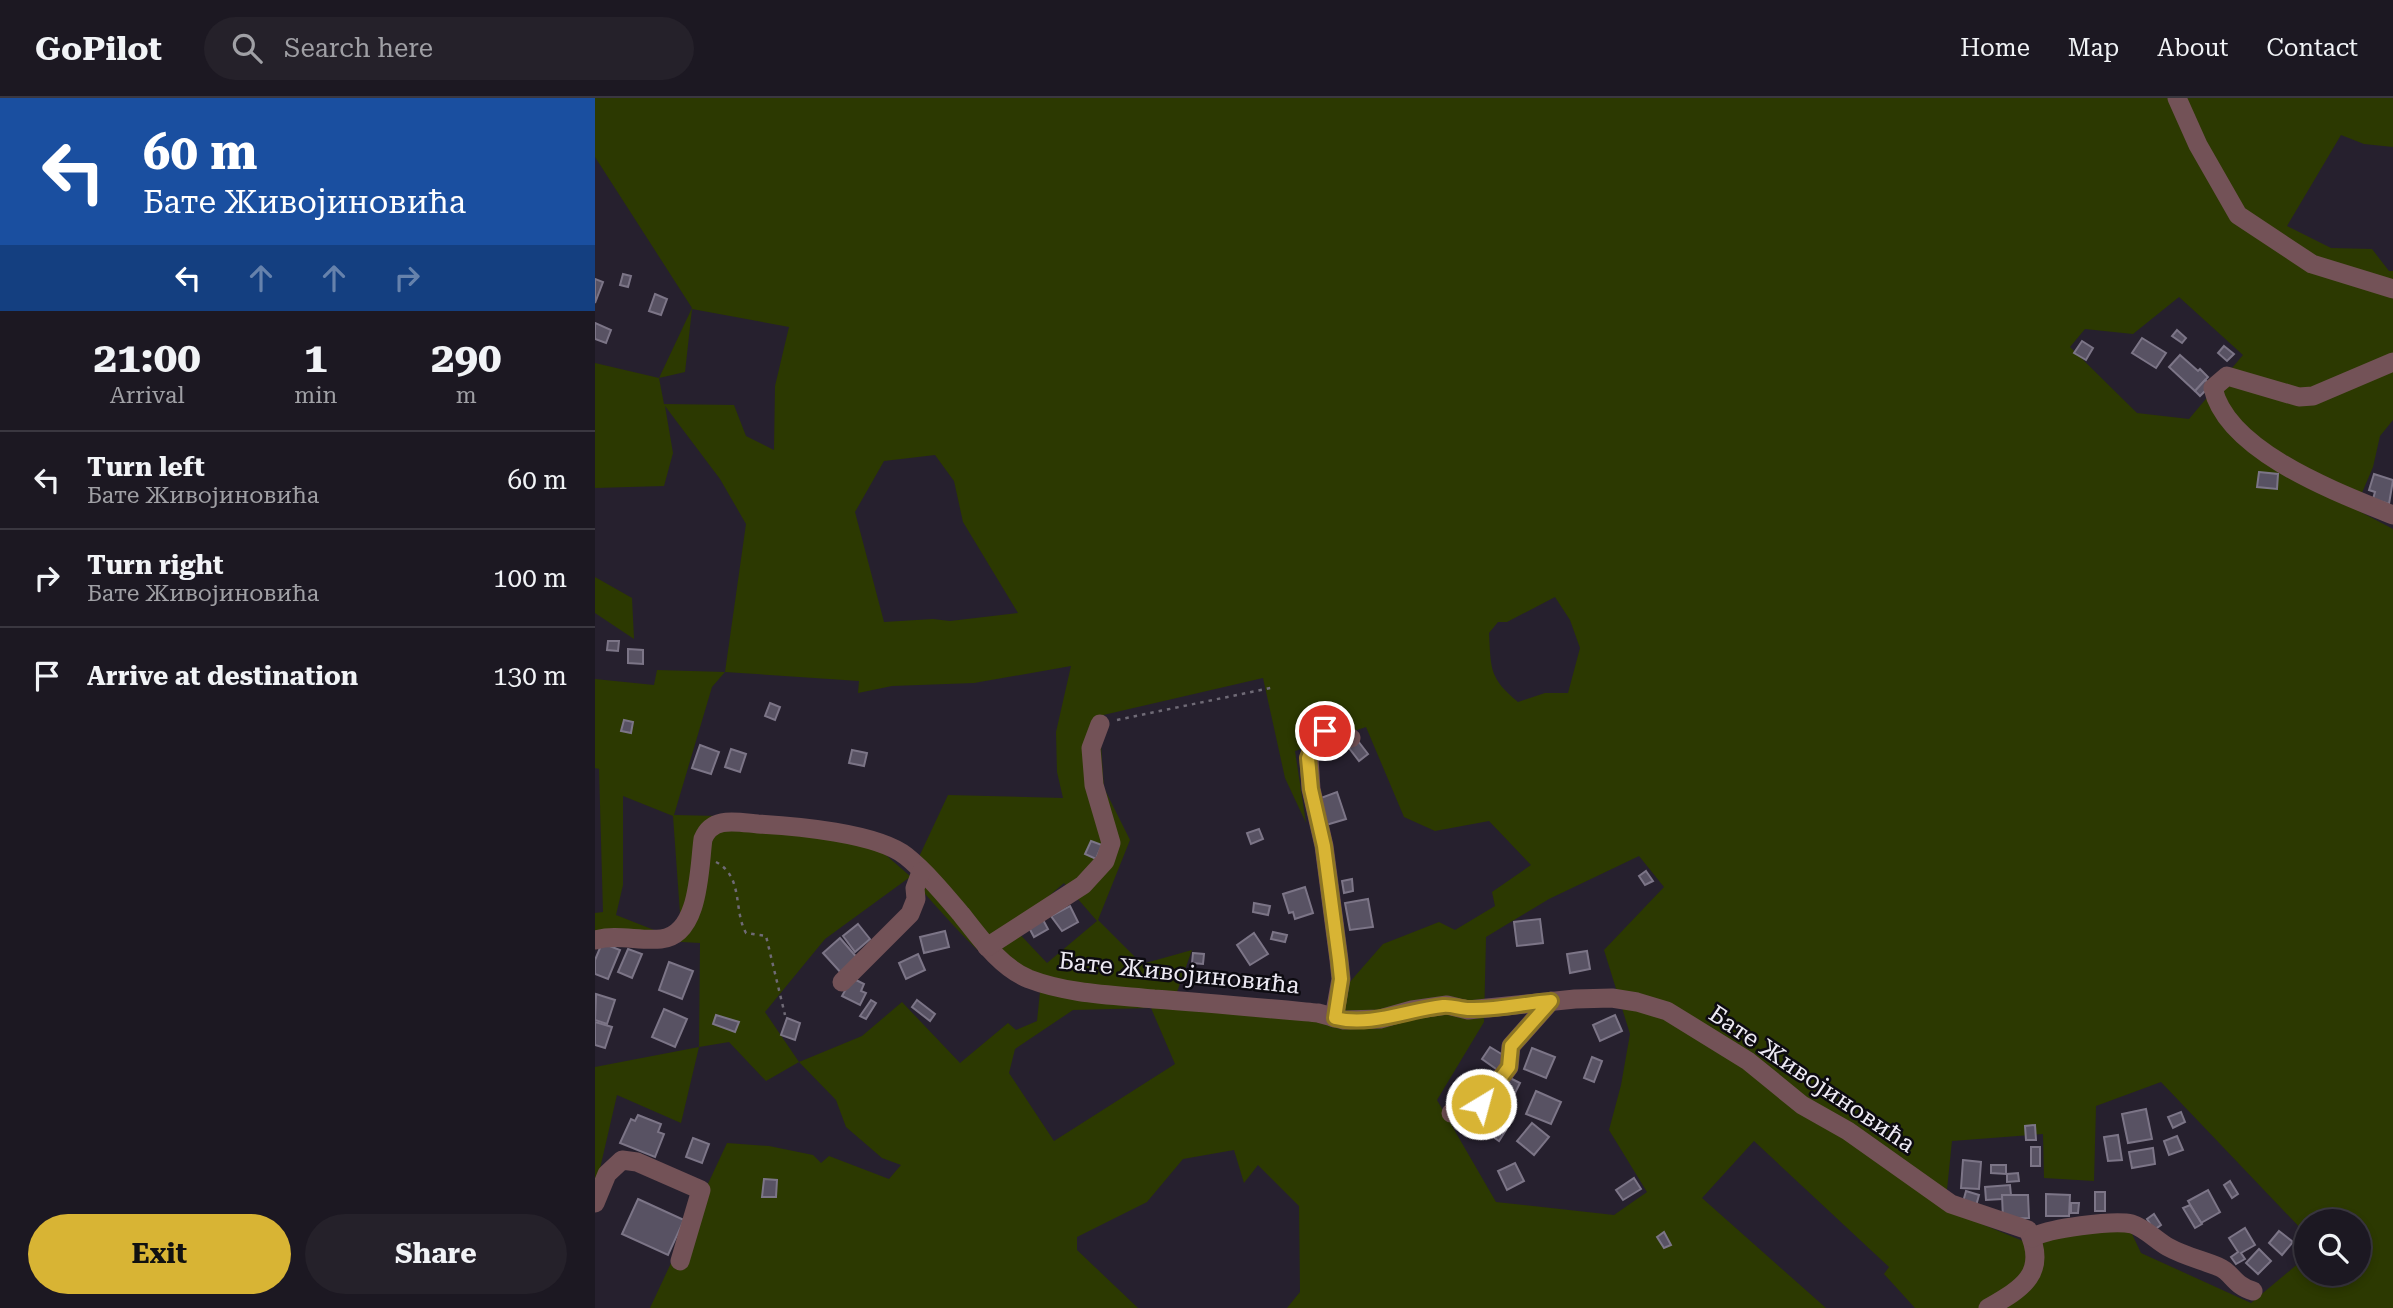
<!DOCTYPE html>
<meta charset="utf-8">
<style>
:root{--surface:#1c1822;--page:#25212a;--text:#f1f3f6;--muted:#a0a0a5;--line:#3a3740;--accent:#d8b434}
body{margin:0;font-family:"Roboto Serif",serif;background:var(--page);color:var(--text);height:100vh;display:flex;flex-direction:column;font-size:26px;white-space:nowrap}
*{box-sizing:border-box;margin:0}
p{font-size:23px;color:var(--muted)}
.icon{flex:none;width:38px;height:38px;fill:none;stroke:currentColor;stroke-width:2;stroke-linecap:round;stroke-linejoin:round}
.map{position:relative;flex:1;overflow:hidden}
.details{display:flex;flex-direction:column;background:var(--surface);width:595px}
.details>*{flex:none}
.banner{background:#1a4fa0;color:#fff;overflow:hidden}
.buttons{position:absolute;left:1699px;top:1111px;display:grid;gap:14px}
.buttons a{display:grid;place-items:center;width:77px;height:77px;border-radius:50%;background:var(--surface);box-shadow:0 4px 10px #0003,0 0 0 2px var(--line);font-size:35px}
.pin{position:absolute;display:grid;place-items:center;width:60px;height:60px;color:#fff;margin:-30px;border:4px solid #fff;border-radius:50%;box-shadow:0 2px 7px #0007}
.me{position:absolute;width:77px;margin:-38px;rotate:37deg;stroke-linejoin:round;filter:drop-shadow(0 0 5px #0008)}
.turn{display:flex;align-items:center;gap:24px;height:147px;padding:0 28px;font-size:32px}
.turn .icon{width:91px;height:91px;stroke-width:2.5}
.turn b{display:block;font-size:49px;line-height:60px}
.lanes{display:flex;align-items:center;height:66px;padding:0 28px;background:#0003;justify-content:center;gap:35px;direction:ltr}
.lanes .off{opacity:.35}
.eta{display:flex;justify-content:space-evenly;align-items:center;height:119px;text-align:center}
.eta b{font-size:42px;font-weight:700;line-height:49px}
.button{display:flex;gap:14px;margin-top:auto;padding:14px 28px}
.button a{flex:1;height:80px;border-radius:42px;background:var(--accent);color:#111;font-size:28px;font-weight:700;line-height:80px;text-align:center}
.button a+a{background:var(--page);color:var(--text)}
ul{padding:0;list-style:none}
li{display:flex;align-items:center;gap:21px;height:98px;padding:0 28px;border-top:2px solid var(--line)}
li div{flex:1}
li b{display:block;font-size:26px}
li em{font-style:normal}
header{display:flex;align-items:center;gap:42px;box-sizing:border-box;height:98px;padding:0 35px;background:var(--surface);border-bottom:2px solid var(--line)}
header strong{font-size:33px}
nav{display:flex;gap:38px;margin-inline-start:auto;font-size:24px}
.search{width:490px;height:63px;background:var(--page);display:flex;align-items:center;gap:18px;box-sizing:border-box;padding:0 24px;border-radius:38px;color:var(--muted);font-size:26px}
main{display:flex;flex:1;min-height:0}
.map>svg:first-child{display:block}
</style>
<header>
<strong>GoPilot</strong>
<div class="search"><svg class="icon" aria-label="search" viewBox="0 0 24 24"><circle cx="10" cy="10" r="6"/><path d="M15 15l6 6"/></svg>Search here</div>
<nav><a>Home</a><a>Map</a><a>About</a><a>Contact</a></nav>
</header>
<main>
<section class="details">
<div class="banner">
<div class="turn"><svg class="icon" aria-label="left" viewBox="0 0 24 24"><path d="M17 20v-9H6M10 6l-5 5 5 5"/></svg><div><b>60 m</b>Бате Живојиновића</div></div>
<div class="lanes"><svg class="icon" aria-label="left" viewBox="0 0 24 24"><path d="M17 20v-9H6M10 6l-5 5 5 5"/></svg><svg class="icon off" aria-label="ahead" viewBox="0 0 24 24"><path d="M12 20V5M6 11l6-6 6 6"/></svg><svg class="icon off" aria-label="ahead" viewBox="0 0 24 24"><path d="M12 20V5M6 11l6-6 6 6"/></svg><svg class="icon off" aria-label="right" viewBox="0 0 24 24"><path d="M7 20v-9h11M14 6l5 5-5 5"/></svg></div>
</div>
<div class="eta">
<div><b>21:00</b><p>Arrival</p></div>
<div><b>1</b><p>min</p></div>
<div><b>290</b><p>m</p></div>
</div>
<ul>
<li><svg class="icon" aria-label="left" viewBox="0 0 24 24"><path d="M17 20v-9H6M10 6l-5 5 5 5"/></svg><div><b>Turn left</b><p>Бате Живојиновића</p></div><em>60 m</em></li>
<li><svg class="icon" aria-label="right" viewBox="0 0 24 24"><path d="M7 20v-9h11M14 6l5 5-5 5"/></svg><div><b>Turn right</b><p>Бате Живојиновића</p></div><em>100 m</em></li>
<li><svg class="icon" aria-label="arrive" viewBox="0 0 24 24"><path d="M6 21V4h12l-3 4 3 4H6"/></svg><div><b>Arrive at destination</b></div><em>130 m</em></li>
</ul>
<div class="button"><a>Exit</a><a>Share</a></div>
</section>
<div class="map">
<svg width="1798" height="1210" viewBox="0 0 1798 1210">
<rect width="100%" height="100%" fill="#26202e"/>
<!-- green -->
<g fill="#2c3901" fill-rule="evenodd">
<path d="M0 0H1798V49L1769 46 1746 37 1692 128 1736 150 1777 151 1794 173H1798V322L1785 338 1778 369 1760 411 1798 431V1210H1320L1289 1176 1294 1169 1159 1043 1107 1100 1231 1210H692L705 1194 704 1108 663 1067 649 1085 639 1052 588 1061 552 1104 482 1139V1152L543 1210H55L132 1045 174 1048 218 1057 226 1065 234 1058 294 1081 306 1067 287 1060 251 1029 241 1002 204 964 171 983 134 944 104 949 86 1025 22 997 0 1092V969L104 949 105 845 0 839V815L8 814 4 671 0 670V581L59 587 62 572 130 574 151 426 125 381 70 308 78 355 69 388 0 390V265L64 280 97 210 0 59ZM1584 199 1648 257 1594 321 1542 315 1475 249 1490 231 1538 236ZM97 211 194 229 180 288 179 352 151 338 139 307 69 306 64 280 90 274ZM340 357 359 383 368 424 423 515 355 523 338 521 289 524 260 414 289 363ZM960 499 975 522 985 550 973 595H950L923 604C894 580 896 571 894 535L903 524H912ZM476 568 461 634 462 674 468 700 353 697 315 778 292 758 240 727 168 719 79 717 117 589 130 574 264 583 263 595 297 588 379 585ZM668 580 690 680 711 725 700 653 771 629 809 719 840 733 894 723 936 767 897 794 900 808 860 832 844 824 788 846 733 909 582 894 597 852 547 866 503 822 535 742 509 690 504 618ZM28 698 78 718 87 843 21 817 28 787ZM1044 758 1069 789 1009 852 1035 936 1026 987 1014 1032 1052 1094 1019 1117 901 1104 842 1002 889 924 891 839 954 801ZM315 779C349 816 397 878 445 894L442 923 421 932 413 925 365 965 307 904 267 938 204 964 170 914 230 841ZM469 785 502 823 452 865 418 829ZM556 910 580 966 459 1043 414 975 420 951 478 912ZM1566 984 1711 1136 1712 1124H1764V1176H1712L1711 1159 1656 1205 1546 1155 1528 1117 1428 1143 1350 1111 1357 1043 1448 1036 1449 1080 1499 1083 1501 1008Z"/>
<path d="M0 479 37 500 39 541 0 515Z"/>
</g>
<!-- building -->
<g fill="#585263" stroke="#7c7587" stroke-width="2">
<path d="M28 176 36 178 33 189 25 187Z"/>
<path d="M0 181 8 184 0 205Z"/>
<path d="M60 196 72 201 66 217 54 213Z"/>
<path d="M0 225 16 232 11 245 0 241Z"/>
<path d="M1582 232 1591 240 1587 245 1577 238Z"/>
<path d="M1547 240 1571 255 1561 270 1537 255Z"/>
<path d="M1487 243 1498 250 1491 262 1479 255Z"/>
<path d="M1629 248 1639 256 1632 263 1623 255Z"/>
<path d="M1585 257 1603 273 1605 271 1613 279 1600 293 1574 269Z"/>
<path d="M1610 282 1616 287 1605 298 1600 293Z"/>
<path d="M1664 374 1683 376 1682 391 1662 389Z"/>
<path d="M1779 376 1798 382 1794 406 1778 401 1780 394 1774 392Z"/>
<path d="M13 543H24L23 553 12 552Z"/>
<path d="M33 551 48 552V566L33 565Z"/>
<path d="M175 605 185 609 180 622 170 618Z"/>
<path d="M29 622 38 624 36 635 26 633Z"/>
<path d="M763 643 773 656 764 663 754 650Z"/>
<path d="M105 647 124 654 116 676 97 670Z"/>
<path d="M136 651 151 656 145 674 130 669Z"/>
<path d="M257 652 272 655 269 668 254 665Z"/>
<path d="M742 694 751 721 731 727 723 701Z"/>
<path d="M664 731 668 741 656 746 652 735Z"/>
<path d="M496 743 507 747 501 761 490 756Z"/>
<path d="M1051 773 1058 783 1050 787 1044 778Z"/>
<path d="M757 781 758 793 749 795 747 783Z"/>
<path d="M710 789 718 815 700 821 698 814 694 815 688 796Z"/>
<path d="M773 801 778 829 755 832 750 805Z"/>
<path d="M659 805 675 808 673 817 658 814Z"/>
<path d="M475 808 483 824 467 833 456 818Z"/>
<path d="M446 818 453 831 439 839 432 826Z"/>
<path d="M945 821 948 845 922 848 919 824Z"/>
<path d="M263 826 275 841 260 854 248 838Z"/>
<path d="M350 833 354 849 329 855 325 839Z"/>
<path d="M678 834 692 837 690 844 676 841Z"/>
<path d="M659 835 673 856 655 867 642 847Z"/>
<path d="M245 840 264 862 248 877 228 855Z"/>
<path d="M7 845 25 852 13 881 0 876V862Z"/>
<path d="M33 851 47 856 37 880 23 874Z"/>
<path d="M992 853 995 871 975 875 972 856Z"/>
<path d="M598 855 609 856 608 866 597 865Z"/>
<path d="M323 856 330 872 311 881 304 865Z"/>
<path d="M74 864 98 873 87 901 64 892Z"/>
<path d="M257 880 269 886 266 893 271 895 265 907 247 898Z"/>
<path d="M1 896 20 902 12 926 0 922Z"/>
<path d="M276 902 281 905 271 921 265 918Z"/>
<path d="M322 902 340 916 335 923 317 909Z"/>
<path d="M69 911 92 921 80 949 57 939Z"/>
<path d="M121 917 144 924 140 934 118 926Z"/>
<path d="M1020 917 1027 933 1005 943 998 927Z"/>
<path d="M192 920 205 925 200 942 186 937Z"/>
<path d="M0 924 17 929 10 950 0 947Z"/>
<path d="M895 949 913 960 904 973 887 961Z"/>
<path d="M937 950 960 959 951 980 929 971Z"/>
<path d="M997 959 1007 963 999 984 989 980Z"/>
<path d="M913 979 925 985 917 1001 905 996Z"/>
<path d="M870 986 884 993 879 1002 865 996Z"/>
<path d="M941 993 966 1004 956 1026 931 1016Z"/>
<path d="M1551 1011 1557 1041 1533 1045 1527 1016Z"/>
<path d="M1586 1014 1590 1024 1578 1030 1573 1019Z"/>
<path d="M43 1017 66 1026 63 1034 69 1036 60 1059 25 1045 36 1021 40 1023Z"/>
<path d="M902 1025 911 1032 904 1043 894 1036Z"/>
<path d="M937 1025 954 1039 939 1057 922 1043Z"/>
<path d="M1440 1027 1441 1042H1431L1430 1028Z"/>
<path d="M1523 1037 1527 1062 1513 1063 1509 1039Z"/>
<path d="M1582 1038 1588 1052 1574 1057 1569 1043Z"/>
<path d="M98 1040 114 1046 107 1065 91 1059Z"/>
<rect x="1436" y="1049" width="9" height="19"/>
<path d="M1558 1050 1560 1066 1537 1070 1534 1054Z"/>
<path d="M1368 1062 1386 1064 1384 1091 1366 1090Z"/>
<path d="M920 1065 929 1083 912 1092 903 1073Z"/>
<path d="M1396 1067H1411V1076L1396 1075Z"/>
<path d="M1423 1075 1424 1083 1412 1084V1076Z"/>
<path d="M1039 1080 1046 1091 1028 1102 1021 1092Z"/>
<path d="M169 1081 182 1082 181 1099H167Z"/>
<path d="M1635 1083 1643 1096 1637 1100 1629 1087Z"/>
<path d="M1415 1087 1416 1097H1407V1101L1391 1102 1390 1089Z"/>
<path d="M1613 1092 1625 1114 1606 1125 1593 1103Z"/>
<path d="M1371 1093 1384 1097 1381 1108 1368 1104Z"/>
<rect x="1500" y="1094" width="10" height="19"/>
<path d="M1451 1096 1475 1097 1474 1118H1451Z"/>
<path d="M1407 1097H1433L1434 1120 1408 1121Z"/>
<path d="M43 1101 89 1122 73 1157 27 1136Z"/>
<path d="M1476 1105H1484L1483 1115H1476Z"/>
<path d="M1595 1107 1607 1126 1600 1130 1588 1110Z"/>
<path d="M1559 1116 1566 1127 1559 1132 1552 1121Z"/>
<path d="M1650 1130 1660 1147 1646 1155 1650 1161 1641 1166 1636 1159 1643 1154 1634 1140Z"/>
<path d="M1684 1133 1698 1144 1687 1157 1674 1145Z"/>
<path d="M1069 1134 1076 1147 1069 1150 1062 1139Z"/>
<path d="M1664 1151 1676 1163 1663 1176 1651 1165Z"/>
</g>
<g fill="none" stroke-linecap="round" stroke-linejoin="round">
<!-- path -->
<g stroke="#6f6a76" stroke-width="2.5" stroke-dasharray="3.5 5" stroke-linecap="butt">
<path d="M522 622 680 589"/>
<path d="M121 764C149 779 138 812 151 835L171 838 190 917"/>
</g>
<!-- minor -->
<g stroke="#735257" stroke-width="19">
<path d="M1582 0 1603 47 1643 117 1717 166 1798 191"/>
<path d="M1798 264 1718 298 1704 299 1632 278 1618 290C1632 354 1744 395 1798 417"/>
<path d="M0 842C22 836 43 843 66 841 105 837 104 770 108 741 117 718 141 724 163 726 200 728 282 735 311 758 331 774 350 797 366 816 385 840 405 869 434 881 473 896 518 897 559 901 614 905 668 910 723 915L749 922 785 921 817 912 852 907 873 912 980 901 1017 900 1042 904 1072 913 1153 963 1207 1007 1253 1033 1356 1106 1433 1132C1453 1175 1428 1190 1393 1210"/>
<path d="M392 849 488 787 510 763 516 745 499 687 496 650 505 626"/>
<path d="M247 884 315 816 321 801 320 790 326 774"/>
<path d="M739 920 746 881 744 862 729 748 716 691 714 660 719 644 730 633 743 632 756 640"/>
<path d="M856 1015 880 1014 914 969 916 948 956 903"/>
<path d="M0 1105 12 1076 27 1062 42 1064 106 1092 85 1163"/>
<path d="M1437 1140C1452 1130 1519 1122 1537 1126 1550 1130 1562 1143 1573 1149 1589 1158 1607 1162 1624 1169 1637 1174 1639 1188 1658 1193"/>
</g>
</g>
<g fill="none" stroke-linecap="round" stroke-linejoin="round">
<!-- route casing -->
<g stroke="#8c7522" stroke-width="18">
<path id="route" d="M730 633 719 644 713 660 716 691 729 748 744 862 746 881 740 920C775 929 812 912 848 908 857 907 865 911 875 911 902 912 929 905 956 903L916 948 914 969 886 1006"/>
</g>
<!-- route -->
<use href="#route" stroke="#d8b434" stroke-width="12"/>
</g>
<g text-anchor="middle" stroke-width="5" stroke-linejoin="round" paint-order="stroke">
<!-- street labels -->
<g font-size="24" fill="#edeaf4" stroke="#0d0b11">
<text transform="translate(584 875) rotate(6)" y="8">Бате Живојиновића</text>
<text transform="translate(1217 981) rotate(34)" y="8">Бате Живојиновића</text>
</g>
</g>
</svg>
<div class="buttons">
<a><svg class="icon" aria-label="search" viewBox="0 0 24 24"><circle cx="10" cy="10" r="6"/><path d="M15 15l6 6"/></svg></a>
</div>
<div class="pin" style="left:730px;top:633px;background:#d93025"><svg class="icon" aria-label="arrive" viewBox="0 0 24 24"><path d="M6 21V4h12l-3 4 3 4H6"/></svg></div>
<svg class="me" style="left:886px;top:1006px" viewBox="-20 -20 40 40"><circle r="17" fill="#d8b434" stroke="#fff" stroke-width="3"/><path d="M0-11L8 9 0 5-8 9z" fill="#fff"/></svg>
</div>
</main>
